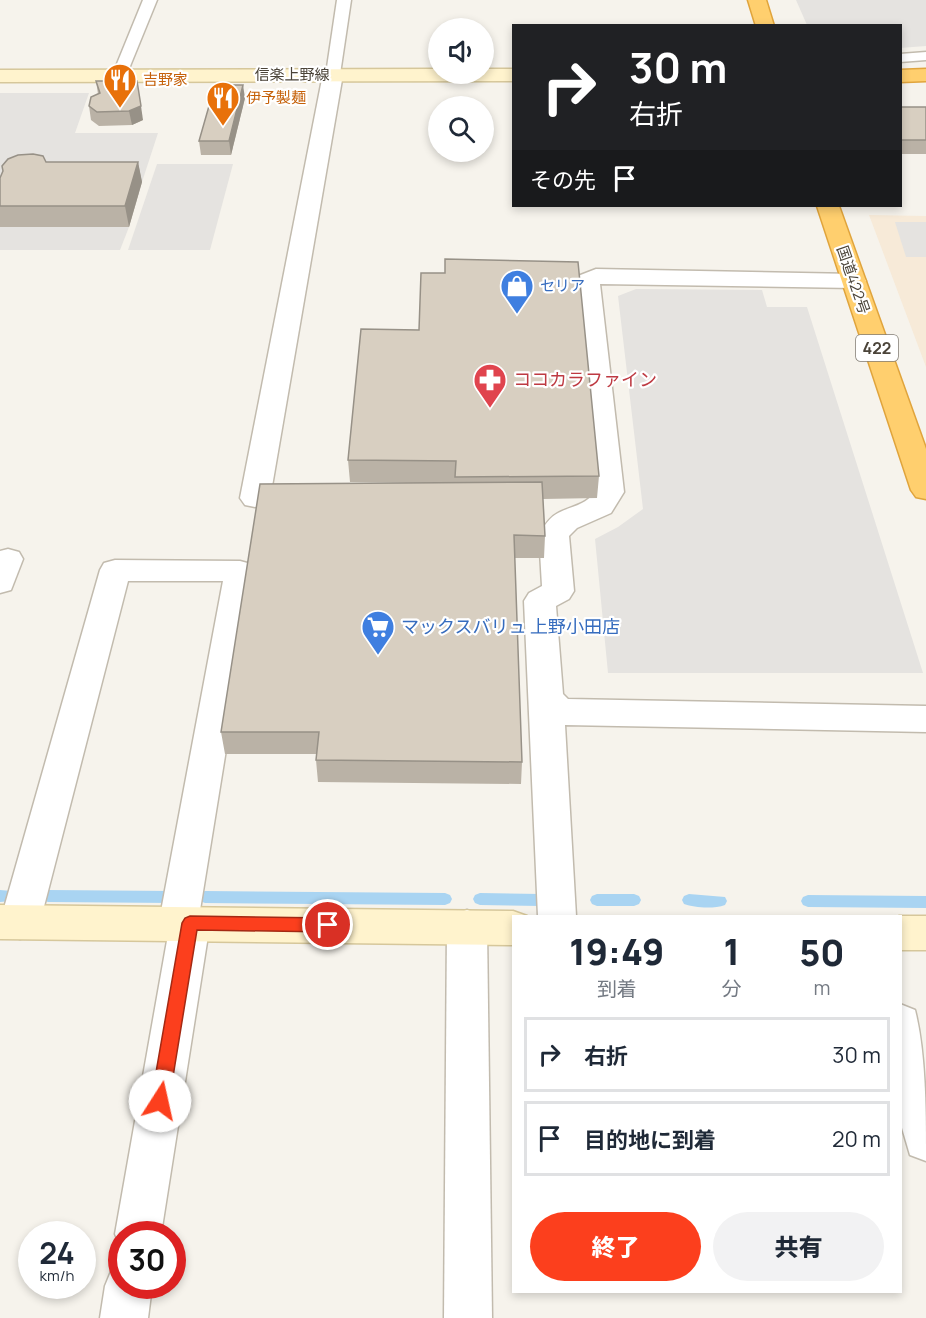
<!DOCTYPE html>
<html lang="ja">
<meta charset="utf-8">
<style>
:root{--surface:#fff;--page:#f2f2f3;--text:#1f2937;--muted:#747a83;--line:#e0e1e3;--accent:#fc3f1d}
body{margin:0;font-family:Manrope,"Noto Sans JP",sans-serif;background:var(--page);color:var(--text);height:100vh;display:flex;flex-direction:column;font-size:22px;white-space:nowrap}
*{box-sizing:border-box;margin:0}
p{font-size:20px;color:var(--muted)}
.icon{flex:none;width:33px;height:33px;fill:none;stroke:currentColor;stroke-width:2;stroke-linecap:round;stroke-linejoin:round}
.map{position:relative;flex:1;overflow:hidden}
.side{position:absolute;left:512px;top:915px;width:390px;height:378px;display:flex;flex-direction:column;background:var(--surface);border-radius:0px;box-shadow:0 3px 9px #0003}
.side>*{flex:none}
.guide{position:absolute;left:512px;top:24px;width:390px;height:183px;border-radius:0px;box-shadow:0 3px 9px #0003;background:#202124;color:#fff;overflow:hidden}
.controls{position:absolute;left:428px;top:18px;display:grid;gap:12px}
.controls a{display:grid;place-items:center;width:66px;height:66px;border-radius:50%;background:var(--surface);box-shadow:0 3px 9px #0003;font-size:30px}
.speed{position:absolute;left:18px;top:1221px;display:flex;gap:12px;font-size:30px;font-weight:700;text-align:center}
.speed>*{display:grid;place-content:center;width:78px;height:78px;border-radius:50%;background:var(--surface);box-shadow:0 3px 9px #0003;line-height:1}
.speed small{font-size:15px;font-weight:400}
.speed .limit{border:9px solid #d22;background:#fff;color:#111}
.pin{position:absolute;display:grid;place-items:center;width:51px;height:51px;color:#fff;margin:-26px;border:3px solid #fff;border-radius:50%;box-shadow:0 2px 6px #0007}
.me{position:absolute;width:66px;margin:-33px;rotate:10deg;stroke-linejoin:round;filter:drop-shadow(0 0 4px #0008)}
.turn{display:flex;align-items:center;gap:21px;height:126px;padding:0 18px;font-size:27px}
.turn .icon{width:78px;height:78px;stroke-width:2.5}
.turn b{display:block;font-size:42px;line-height:51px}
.then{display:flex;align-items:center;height:57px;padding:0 18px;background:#0003;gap:12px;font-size:22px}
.eta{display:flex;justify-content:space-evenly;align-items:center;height:102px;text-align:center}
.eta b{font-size:36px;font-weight:800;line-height:42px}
.primary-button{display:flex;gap:12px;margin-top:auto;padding:12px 18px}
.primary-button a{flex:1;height:69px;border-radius:36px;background:var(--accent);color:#fff;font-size:24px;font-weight:800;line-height:69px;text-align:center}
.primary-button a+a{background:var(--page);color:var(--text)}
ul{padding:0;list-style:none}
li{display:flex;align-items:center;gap:18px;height:75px;margin:0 12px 9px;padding:0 6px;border:3px solid var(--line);border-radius:0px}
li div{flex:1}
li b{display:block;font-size:22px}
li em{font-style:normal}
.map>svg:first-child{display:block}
</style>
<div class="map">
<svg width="926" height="1318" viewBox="0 0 926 1318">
<rect width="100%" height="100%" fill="#f6f3ec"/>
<!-- commercial -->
<path fill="#f7ead8" d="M869 215 926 216V367Z"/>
<!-- parking -->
<g fill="#e5e3e0">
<path d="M796 0H926V46L900 48V26L807 25Z"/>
<path d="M0 93H89L75 133H158L142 182 50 183 0 210Z"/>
<path d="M157 164H233L210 250H128Z"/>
<path d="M895 222H926V257H906Z"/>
<path d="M0 227H129L120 250H0Z"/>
<path d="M636 289 762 290 767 307H807L923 673H608L595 539 618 527 643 509 618 296Z"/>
</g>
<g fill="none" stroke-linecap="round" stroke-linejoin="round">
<!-- stream -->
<g fill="#a9d4f2" fill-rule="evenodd">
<path d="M0 890 23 892 25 896 23 900 0 902Z"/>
<path d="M48 890 173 891 178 893 180 897 178 901 173 903 48 902 43 900 41 896 43 892Z"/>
<path d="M205 891 445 893 450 895 452 899 450 903 445 905 205 903 200 901 198 897 200 893Z"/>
<path d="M480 893 541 894 546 896 548 900 546 904 541 906 480 905 475 903 473 899 475 895Z"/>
<path d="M597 894H634L639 896 641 900 639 904 634 906H597L592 904 590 900 592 896Z"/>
<path d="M689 894 725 897 727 901 725 905C714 909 695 908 684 904L682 900 684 896Z"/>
<path d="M808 895 926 896V908L808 907 803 905 801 901 803 897Z"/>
</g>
<!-- lane casing -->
<g stroke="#c2bbae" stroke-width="3">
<g id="lane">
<path d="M143 0H157L126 76 124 79H114L112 76Z"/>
<path d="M337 0H351L340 74 333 78 326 74Z"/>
<path d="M926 52V60L900 62V54Z"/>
</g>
</g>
<!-- street casing -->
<g stroke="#c2bbae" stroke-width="3">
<g id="street">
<path d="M333 68 340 70 343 74 270 498 265 505 255 507 245 505 240 498 323 74 326 70Z"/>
<path d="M596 269 854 274 863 276 866 281 863 286 854 288 600 284 624 492 611 513 577 528 569 536 574 591 569 599 556 606 563 694 568 699 926 706V732L565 725 576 916H538L524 601 529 593 542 586 539 534C544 526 550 517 558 513 571 506 587 505 594 492L575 281 578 276Z"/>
<path d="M8 549 19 552 23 559 11 590 0 593V551Z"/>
<path d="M115 560 240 561 251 564 255 571 200 910 204 911 210 923 161 1234H122V1250L115 1234 168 935 165 934 159 922 223 581H128L40 922 34 934 20 939 6 934 0 922 100 570 104 563Z"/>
<path d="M467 910 481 915 487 927 492 1318H444L447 927 453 915Z"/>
<path d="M900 1004 915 1010C926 1053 926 1114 926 1161L910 1155 900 1121Z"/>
<path d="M122 1265V1286H152L148 1318H100L105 1286 112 1269Z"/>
</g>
</g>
<!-- secondary casing -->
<g stroke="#d6c79b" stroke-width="3">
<g id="secondary">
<path d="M438 69V74H483V69H513V81L0 82V70Z"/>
<path d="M0 905 513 911 527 916H513V945L0 939Z"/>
<path d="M899 916H926V950H900Z"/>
</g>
</g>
<!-- highway casing -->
<g stroke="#e0a43c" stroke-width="3">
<g id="highway">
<path d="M748 0H766L774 26H756Z"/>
<path d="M926 69V81L900 82V70Z"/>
<path d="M817 206H839L926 449V499L916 497 911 490Z"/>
</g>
</g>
<!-- lane -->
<use href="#lane" fill="#fff" fill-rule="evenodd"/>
<!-- street -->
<use href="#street" fill="#fff" fill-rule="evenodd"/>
<!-- secondary -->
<use href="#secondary" fill="#fff3cd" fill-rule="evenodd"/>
<!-- highway -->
<use href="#highway" fill="#ffcf6e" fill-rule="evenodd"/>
</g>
<!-- wall -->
<g fill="#bab2a6">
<path d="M96 81 143 120 132 125 99 126 91 120 89 106 98 94Z"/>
<path d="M245 98 231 155H201L199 141Z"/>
<rect x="900" y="107" width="26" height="47"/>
<path d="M46 162H138L142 182 129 227H0V178Z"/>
<path d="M361 329 599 476 597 498 543 499 545 536 544 558H514L522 762 521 784 318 782 316 760V754H225L221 732 424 483 350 482 348 460Z"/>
</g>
<!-- shaded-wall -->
<g fill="#979187">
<path d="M243 85 245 98 231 155 229 141Z"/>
<path d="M141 106 143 120 132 125 129 111Z"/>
<path d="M138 162 142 182 129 227 125 206Z"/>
</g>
<!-- building -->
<g fill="#d8cfc1" stroke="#979187" stroke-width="1.5">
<path d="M96 81H137L141 106 129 111 97 112 89 106 91 97 100 93Z"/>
<path d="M215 85H243L229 141H199Z"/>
<path d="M900 107H926V140H901L900 137Z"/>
<path d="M33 154 43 156 46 162H138L125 206H0V178L3 171 2 166 8 159 18 155Z"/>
<path d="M445 259 578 262 599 476 455 477 456 461 348 460 361 329 419 330 421 273H445Z"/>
<path d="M542 482 545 536 514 535 522 762 316 760 319 732H221L260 484Z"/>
</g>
<!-- route -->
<path fill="#fc3f1d" stroke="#a42913" stroke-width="1.5" d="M190 916 328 918 334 920 337 925 334 930 328 932 197 930 169 1101 167 1107 160 1109 154 1107 151 1101 182 923 185 918Z"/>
<!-- icons -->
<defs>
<g id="restaurant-pin" transform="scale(1.725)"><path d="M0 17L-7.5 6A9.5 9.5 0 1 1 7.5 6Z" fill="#e8710a" stroke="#fff"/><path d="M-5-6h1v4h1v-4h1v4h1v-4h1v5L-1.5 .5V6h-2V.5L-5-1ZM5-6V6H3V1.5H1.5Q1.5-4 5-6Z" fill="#fff"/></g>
<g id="shop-pin" transform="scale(1.725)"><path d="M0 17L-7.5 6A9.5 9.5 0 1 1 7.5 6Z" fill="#3f7fe0" stroke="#fff"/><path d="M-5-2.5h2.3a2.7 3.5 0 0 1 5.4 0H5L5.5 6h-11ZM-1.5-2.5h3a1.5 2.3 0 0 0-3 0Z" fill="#fff"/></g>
<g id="pharmacy-pin" transform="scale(1.725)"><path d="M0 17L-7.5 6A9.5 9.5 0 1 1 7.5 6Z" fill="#e0444e" stroke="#fff"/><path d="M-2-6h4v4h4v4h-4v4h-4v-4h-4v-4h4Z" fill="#fff"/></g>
<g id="supermarket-pin" transform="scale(1.725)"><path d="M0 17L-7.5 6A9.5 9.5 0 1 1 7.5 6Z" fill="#3f7fe0" stroke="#fff"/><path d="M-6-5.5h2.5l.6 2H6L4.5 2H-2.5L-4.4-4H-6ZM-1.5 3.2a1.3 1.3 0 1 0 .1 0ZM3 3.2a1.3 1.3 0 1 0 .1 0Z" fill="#fff"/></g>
</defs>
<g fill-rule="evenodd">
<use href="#restaurant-pin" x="120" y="80"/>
<use href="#restaurant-pin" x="223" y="98"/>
<use href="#shop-pin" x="517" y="286"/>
<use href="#pharmacy-pin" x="490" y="380"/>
<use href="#supermarket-pin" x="378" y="627"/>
</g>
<g text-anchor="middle" stroke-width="4.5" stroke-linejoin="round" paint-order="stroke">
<!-- far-street labels -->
<g font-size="15" fill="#4b4439" stroke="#fff">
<text x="292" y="80">信楽上野線</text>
<text transform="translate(853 280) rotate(71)" y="5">国道422号</text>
</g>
<!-- far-food labels -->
<g font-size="15" fill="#c56008" stroke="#fff" text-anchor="start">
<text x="143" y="85">吉野家</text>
<text x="246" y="103">伊予製麺</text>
</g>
<!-- far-shop labels -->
<g font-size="15" fill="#366cbe" stroke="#fff" text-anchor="start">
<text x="540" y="291">セリア</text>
</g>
<!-- shield labels -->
<rect fill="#fff" stroke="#817c74" stroke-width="1.5" x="856" y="335" width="42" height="26" rx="4.5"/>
<g font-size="16" font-weight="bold" fill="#4b4439">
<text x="877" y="354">422</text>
</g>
<!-- health labels -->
<g font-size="18" fill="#be3a42" stroke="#fff" text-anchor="start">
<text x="513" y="386">ココカラファイン</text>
</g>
<!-- shop labels -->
<g font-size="18" fill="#366cbe" stroke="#fff" text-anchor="start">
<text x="401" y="633">マックスバリュ 上野小田店</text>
</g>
</g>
</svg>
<div class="controls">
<a><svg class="icon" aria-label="sound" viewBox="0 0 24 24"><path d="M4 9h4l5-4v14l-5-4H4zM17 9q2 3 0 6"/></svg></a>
<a><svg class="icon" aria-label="search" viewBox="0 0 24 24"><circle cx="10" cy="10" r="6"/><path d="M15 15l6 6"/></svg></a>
</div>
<div class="speed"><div>24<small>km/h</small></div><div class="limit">30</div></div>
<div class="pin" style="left:328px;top:925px;background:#d93025"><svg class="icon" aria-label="arrive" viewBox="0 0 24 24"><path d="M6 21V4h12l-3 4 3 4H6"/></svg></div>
<svg class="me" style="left:160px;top:1101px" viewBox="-20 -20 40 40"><circle r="19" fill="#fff"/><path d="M0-13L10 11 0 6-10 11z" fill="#fc3f1d"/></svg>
<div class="guide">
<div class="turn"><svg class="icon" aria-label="right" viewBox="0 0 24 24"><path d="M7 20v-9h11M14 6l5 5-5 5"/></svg><div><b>30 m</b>右折</div></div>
<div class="then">その先<svg class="icon" aria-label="arrive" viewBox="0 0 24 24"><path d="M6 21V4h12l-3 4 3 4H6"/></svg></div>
</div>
<section class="side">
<div class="eta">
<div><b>19:49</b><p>到着</p></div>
<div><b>1</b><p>分</p></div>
<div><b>50</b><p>m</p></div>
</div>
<ul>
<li><svg class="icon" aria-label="right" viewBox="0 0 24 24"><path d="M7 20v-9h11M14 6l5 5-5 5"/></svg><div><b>右折</b></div><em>30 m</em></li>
<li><svg class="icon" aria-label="arrive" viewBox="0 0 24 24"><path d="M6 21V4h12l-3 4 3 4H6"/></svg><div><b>目的地に到着</b></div><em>20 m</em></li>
</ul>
<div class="primary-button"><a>終了</a><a>共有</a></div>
</section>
</div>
